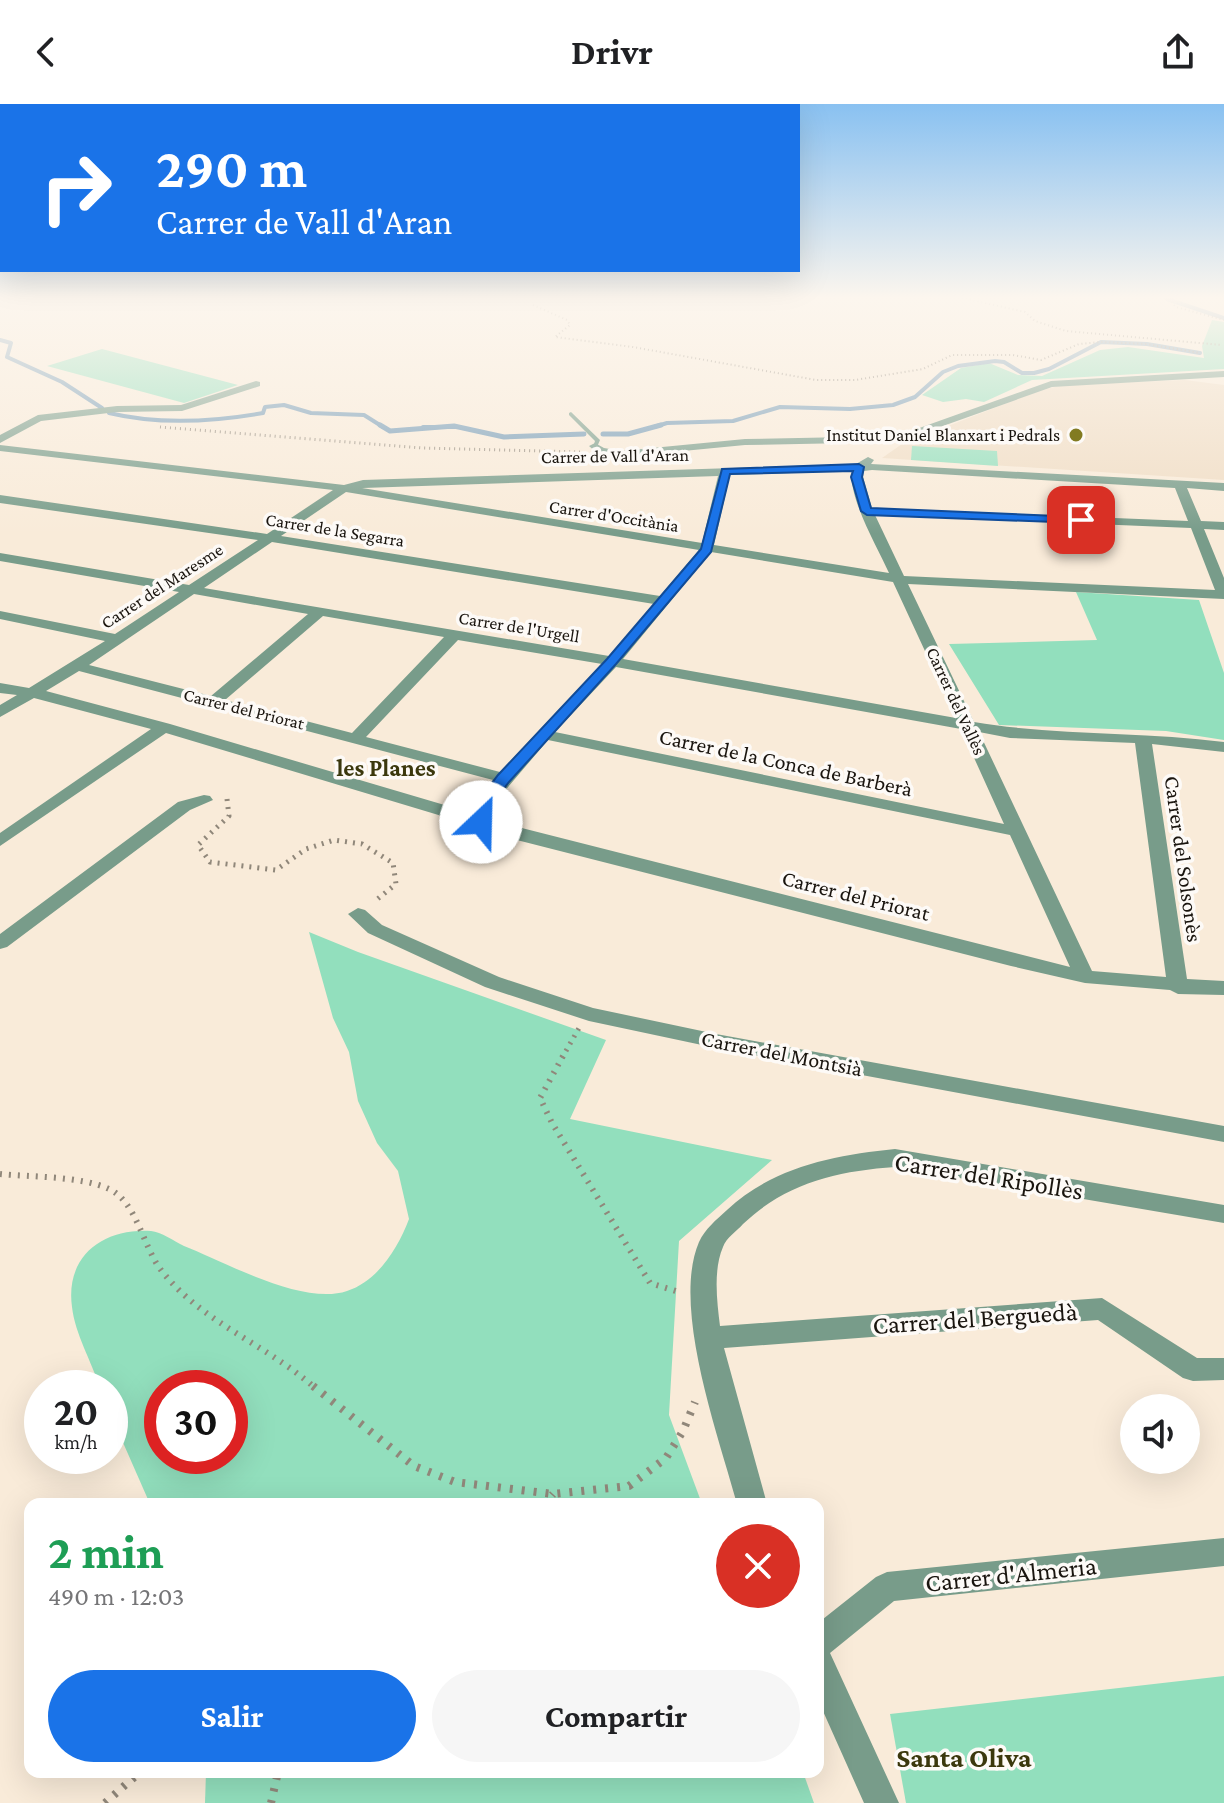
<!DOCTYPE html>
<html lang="es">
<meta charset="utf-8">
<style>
:root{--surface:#fff;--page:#f6f6f6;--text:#202124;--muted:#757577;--accent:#1a73e8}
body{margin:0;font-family:"Crimson Pro",serif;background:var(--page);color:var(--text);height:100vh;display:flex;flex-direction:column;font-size:30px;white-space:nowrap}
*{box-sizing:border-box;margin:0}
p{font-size:26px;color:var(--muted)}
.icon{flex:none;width:44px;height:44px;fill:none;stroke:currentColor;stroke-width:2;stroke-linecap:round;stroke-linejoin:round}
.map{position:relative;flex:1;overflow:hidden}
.side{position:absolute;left:24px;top:1394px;width:800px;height:280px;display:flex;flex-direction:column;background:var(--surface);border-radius:16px;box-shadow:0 8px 32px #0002}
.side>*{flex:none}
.top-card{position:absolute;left:0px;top:0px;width:800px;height:168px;box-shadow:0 8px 32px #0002;background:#1a73e8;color:#fff;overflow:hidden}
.controls{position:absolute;left:1120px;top:1290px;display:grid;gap:16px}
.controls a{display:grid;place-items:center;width:80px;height:80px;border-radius:50%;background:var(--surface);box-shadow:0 8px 32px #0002;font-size:40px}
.speed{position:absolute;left:24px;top:1266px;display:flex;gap:16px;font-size:40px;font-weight:700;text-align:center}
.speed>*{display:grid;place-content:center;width:104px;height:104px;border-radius:50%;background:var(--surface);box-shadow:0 8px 32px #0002;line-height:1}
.speed small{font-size:20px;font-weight:400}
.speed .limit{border:12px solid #d22;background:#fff;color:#111}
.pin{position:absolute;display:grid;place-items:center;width:68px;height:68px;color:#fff;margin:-34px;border-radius:16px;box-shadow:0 4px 12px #0006}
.me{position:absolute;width:88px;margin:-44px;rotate:24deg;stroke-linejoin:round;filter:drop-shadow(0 0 6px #0008)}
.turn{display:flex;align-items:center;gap:28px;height:168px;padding:0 24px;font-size:36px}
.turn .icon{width:104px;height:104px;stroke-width:2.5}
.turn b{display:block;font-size:56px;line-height:68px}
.round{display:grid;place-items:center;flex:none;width:84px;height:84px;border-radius:42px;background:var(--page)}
.head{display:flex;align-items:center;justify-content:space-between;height:136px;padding:0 24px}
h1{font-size:48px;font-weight:700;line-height:60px;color:#1e9e55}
.action{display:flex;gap:16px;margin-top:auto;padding:16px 24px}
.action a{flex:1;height:92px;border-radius:48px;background:var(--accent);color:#fff;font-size:32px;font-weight:700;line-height:92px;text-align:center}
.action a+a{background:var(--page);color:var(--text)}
header{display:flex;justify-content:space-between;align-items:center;height:104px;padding:0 24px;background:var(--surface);font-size:36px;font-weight:700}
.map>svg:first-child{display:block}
</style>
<header><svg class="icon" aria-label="back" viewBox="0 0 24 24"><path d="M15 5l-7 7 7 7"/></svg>Drivr<svg class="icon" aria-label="share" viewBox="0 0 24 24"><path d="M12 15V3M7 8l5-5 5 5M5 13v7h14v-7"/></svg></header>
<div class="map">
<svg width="1224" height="1699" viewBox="0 0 1224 1699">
<rect width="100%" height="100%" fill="#f9ebd9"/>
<!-- built -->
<path fill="#f0ddc5" d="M1185 276 1224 281V376L882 354 902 340 1038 287 1063 281Z"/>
<!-- green -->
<g fill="#92dfbd" fill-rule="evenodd">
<path d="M1212 216 1224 218V265L1032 276 984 298 966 295 943 298 922 291 961 264 989 259 1018 271 1042 272 1100 246 1128 243 1204 254 1202 242Z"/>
<path d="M102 245 238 281 184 299 47 262Z"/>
<path d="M912 342 997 347 998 362 911 356Z"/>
<path d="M1076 488 1199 496 1224 569V636L1166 627 999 621 949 540 1097 536Z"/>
<path d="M309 828 358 848 606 936 570 1015 772 1056 679 1137 669 1311 702 1400H150L110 1309V1284H100C92 1258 75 1230 72 1203 65 1152 103 1124 151 1127 161 1128 174 1137 184 1142 225 1158 303 1202 347 1187 378 1177 398 1144 409 1115L398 1067 377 1039 358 997 349 948 333 914ZM162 1284H230V1352H162Z"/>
<path d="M1224 1572V1699H906L890 1610Z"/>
<path d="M206 1668H803L814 1699H205Z"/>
</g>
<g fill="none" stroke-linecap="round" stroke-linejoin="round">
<!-- stream-far1 -->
<g stroke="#749bb7" stroke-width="4">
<path d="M1166 192 1167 195 1224 214"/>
<path d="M0 236 11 239 7 253 62 278 102 304"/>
<path d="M109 309C159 321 212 318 263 309L265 303 284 301 311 309 364 311 383 323"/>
<path d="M423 323H457"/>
<path d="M654 323 667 319 733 317 780 303 850 305 893 301 915 293 943 268 958 262 995 257 1004 258 1022 269H1034L1049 265 1101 238 1147 240 1200 249"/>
</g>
<!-- stream -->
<g stroke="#749bb7" stroke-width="5">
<path d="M380 321 390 327 454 322 504 333 584 330"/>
<path d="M603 330H628L661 321"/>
</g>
<!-- path-far4 -->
<g stroke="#90877a" stroke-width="2" stroke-dasharray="1 3" stroke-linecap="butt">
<path d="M954 192 1025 208 1035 217 1066 227 1222 241"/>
<path d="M1166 192 1176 203 1224 216"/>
<path d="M533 201 567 216 570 221 555 233 633 243 816 276H855L923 265 952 251H1013L1041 256 1079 240 1101 238 1147 240 1200 249"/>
</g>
<!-- path-far3 -->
<path stroke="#90877a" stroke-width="3" stroke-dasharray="1 4" stroke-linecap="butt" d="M160 323 422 344 580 348"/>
<!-- path-far2 -->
<g stroke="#90877a" stroke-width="5" stroke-dasharray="2 6" stroke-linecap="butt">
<path d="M227 695 229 712 198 741 210 758 276 766 306 745 334 736 362 740 393 759 396 780 375 797"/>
<path d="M562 954 579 924"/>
</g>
<!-- path-far1 -->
<g stroke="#90877a" stroke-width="6" stroke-dasharray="2 7" stroke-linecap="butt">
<path d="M563 952 540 994 552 1019 650 1179 679 1188"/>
<path d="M0 1070C31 1073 81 1072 109 1085 137 1098 143 1143 161 1166 202 1219 266 1240 315 1284"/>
</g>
<!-- path -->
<g stroke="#90877a" stroke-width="8" stroke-dasharray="3 9" stroke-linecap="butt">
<path d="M313 1282 414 1362 455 1378 553 1390 629 1382 666 1354 683 1327 695 1298"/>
<path d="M544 1400 553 1390"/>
<path d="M105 1699 140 1668"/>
<path d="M271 1699 278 1668"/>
</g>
<!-- lane -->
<path fill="#789c8a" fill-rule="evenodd" d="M571 308 600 336 597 343H593L595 337 569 311V309Z"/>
<!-- street -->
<g fill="#789c8a" fill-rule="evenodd">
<path d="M1224 267V273L1052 283 898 338 745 341 621 353 597 349 589 342 595 339 604 344 621 347 745 335 897 332 1051 277Z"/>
<path d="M256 277 260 278V282L182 307 117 308 41 317 0 339V331L38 311 117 302 181 301Z"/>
<path d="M0 341 344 381 363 376 856 360 868 353 874 356 871 360 1224 379V387L1187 384 1201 417 1224 418V426L1204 425 1224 474V495L908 480 974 618C1056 632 1141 627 1224 638V648L1152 640 1187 875 1224 877V891L1178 890 1170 886 1085 879 1011 862 485 728 475 722 166 629 0 742V729L151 625 34 594 0 613V601L17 591 0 589V579L29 584 105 537 0 515V507L115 530 179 488 0 457V449L189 481 258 436 0 399V391L267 430 333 386 0 347ZM872 366 1175 384 1188 417 872 404 863 373 864 367ZM852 367C848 394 878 444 889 469L714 441 730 371ZM718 372 702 439 362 384H363ZM346 388 699 446 660 492 281 432ZM875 411 1191 424 1215 486 904 472ZM272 438 654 500 609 552 204 484ZM711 448 893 478 956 614 623 555ZM194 490 308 510 211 592 89 561ZM323 512 444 533 352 629 225 596ZM458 536 602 560 500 668 366 633ZM616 563 961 625 1004 720 555 628ZM79 567 493 676 479 695 475 710 170 620 46 587ZM979 628 1010 634 1135 639 1166 873 1092 867ZM548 636 1010 731 1070 863 490 716 497 696Z"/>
<path d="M204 691 210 692 213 696 190 706 7 843 0 845V830L178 698Z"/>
<path d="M358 804 365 806 382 821 499 873 593 904 716 930 1224 1022V1038L716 944 589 917 485 883 368 829 348 810Z"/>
<path d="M895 1045 1224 1101V1119L895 1063C837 1067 786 1079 743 1120 737 1127 726 1134 723 1143 713 1166 717 1198 720 1222L1102 1194 1197 1254H1224V1276L1193 1277 1183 1274 1098 1216 724 1244 767 1400H737C719 1333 671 1203 699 1138 705 1125 716 1116 727 1106 773 1063 834 1051 895 1045Z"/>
<path d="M1224 1434V1462L894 1497 830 1549 899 1699H864L818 1596V1519L876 1473 887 1468Z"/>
</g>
</g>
<!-- sky -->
<linearGradient id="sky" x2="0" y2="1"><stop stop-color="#89c1f1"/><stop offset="0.45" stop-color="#fcf6ee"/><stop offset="1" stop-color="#fcf6ee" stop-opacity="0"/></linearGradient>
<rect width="1224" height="430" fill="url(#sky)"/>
<!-- route -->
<path fill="#1a73e8" stroke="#114b97" stroke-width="2" d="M859 360 864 363 862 373 871 404 1081 413 1087 416 1081 419 867 411 861 407 851 373 853 367 730 370 711 448 616 560 509 678 496 695 487 722H476L473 718 480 695 498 671 607 555 701 445 722 365Z"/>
<!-- markers -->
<circle fill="#827b21" stroke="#fdfaf7" stroke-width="3" cx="1076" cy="331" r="8"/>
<g text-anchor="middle" stroke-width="7" stroke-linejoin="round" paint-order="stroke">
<!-- far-poi labels -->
<g font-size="18" fill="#1a150f" stroke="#fdfaf7" text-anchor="end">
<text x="1060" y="337">Institut Daniel Blanxart i Pedrals</text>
</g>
<!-- far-street labels -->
<g font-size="18" fill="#1a150f" stroke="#fdfaf7">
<text transform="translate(615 352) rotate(-1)" y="6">Carrer de Vall d'Aran</text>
<text transform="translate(614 412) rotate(9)" y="6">Carrer d'Occitània</text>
<text transform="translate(335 426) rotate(9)" y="6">Carrer de la Segarra</text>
<text transform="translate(162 482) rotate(-33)" y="6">Carrer del Maresme</text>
<text transform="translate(519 523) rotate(9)" y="6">Carrer de l'Urgell</text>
<text transform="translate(956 597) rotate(65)" y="6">Carrer del Vallès</text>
<text transform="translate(244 605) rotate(14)" y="6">Carrer del Priorat</text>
</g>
<!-- street labels -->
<g font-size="22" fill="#1a150f" stroke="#fdfaf7">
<text transform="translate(786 658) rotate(12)" y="8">Carrer de la Conca de Barberà</text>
<text transform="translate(1184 755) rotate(82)" y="8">Carrer del Solsonès</text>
<text transform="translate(856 791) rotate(14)" y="8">Carrer del Priorat</text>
<text transform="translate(782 949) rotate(11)" y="8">Carrer del Montsià</text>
</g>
<!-- neighbourhood labels -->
<g font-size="24" font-weight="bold" fill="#3b380d" stroke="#fdfaf7">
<text x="386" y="672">les Planes</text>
</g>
<!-- near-street labels -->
<g font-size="26" fill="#1a150f" stroke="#fdfaf7">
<text transform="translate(989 1072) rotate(9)" y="9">Carrer del Ripollès</text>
<text transform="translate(975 1214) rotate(-4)" y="9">Carrer del Berguedà</text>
<text transform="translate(1011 1470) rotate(-6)" y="9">Carrer d'Almeria</text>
</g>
<!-- near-neighbourhood labels -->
<g font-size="28" font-weight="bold" fill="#3b380d" stroke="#fdfaf7">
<text x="964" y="1663">Santa Oliva</text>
</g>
</g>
</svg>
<div class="controls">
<a><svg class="icon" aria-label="sound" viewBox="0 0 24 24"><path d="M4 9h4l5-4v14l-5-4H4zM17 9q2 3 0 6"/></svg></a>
</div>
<div class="speed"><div>20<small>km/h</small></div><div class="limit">30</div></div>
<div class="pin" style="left:1081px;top:416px;background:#d93025"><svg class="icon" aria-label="arrive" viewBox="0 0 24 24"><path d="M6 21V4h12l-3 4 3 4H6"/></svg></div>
<svg class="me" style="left:481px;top:718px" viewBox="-20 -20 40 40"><circle r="19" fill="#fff"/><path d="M0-13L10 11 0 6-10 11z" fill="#1a73e8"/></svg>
<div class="top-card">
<div class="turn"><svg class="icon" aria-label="right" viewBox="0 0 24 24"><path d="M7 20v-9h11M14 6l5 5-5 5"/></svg><div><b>290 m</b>Carrer de Vall d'Aran</div></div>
</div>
<section class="side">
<div class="head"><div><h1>2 min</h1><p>490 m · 12:03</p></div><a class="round" style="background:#d93025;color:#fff"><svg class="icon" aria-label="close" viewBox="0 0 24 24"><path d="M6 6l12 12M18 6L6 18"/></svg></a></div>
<div class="action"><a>Salir</a><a>Compartir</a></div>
</section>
</div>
